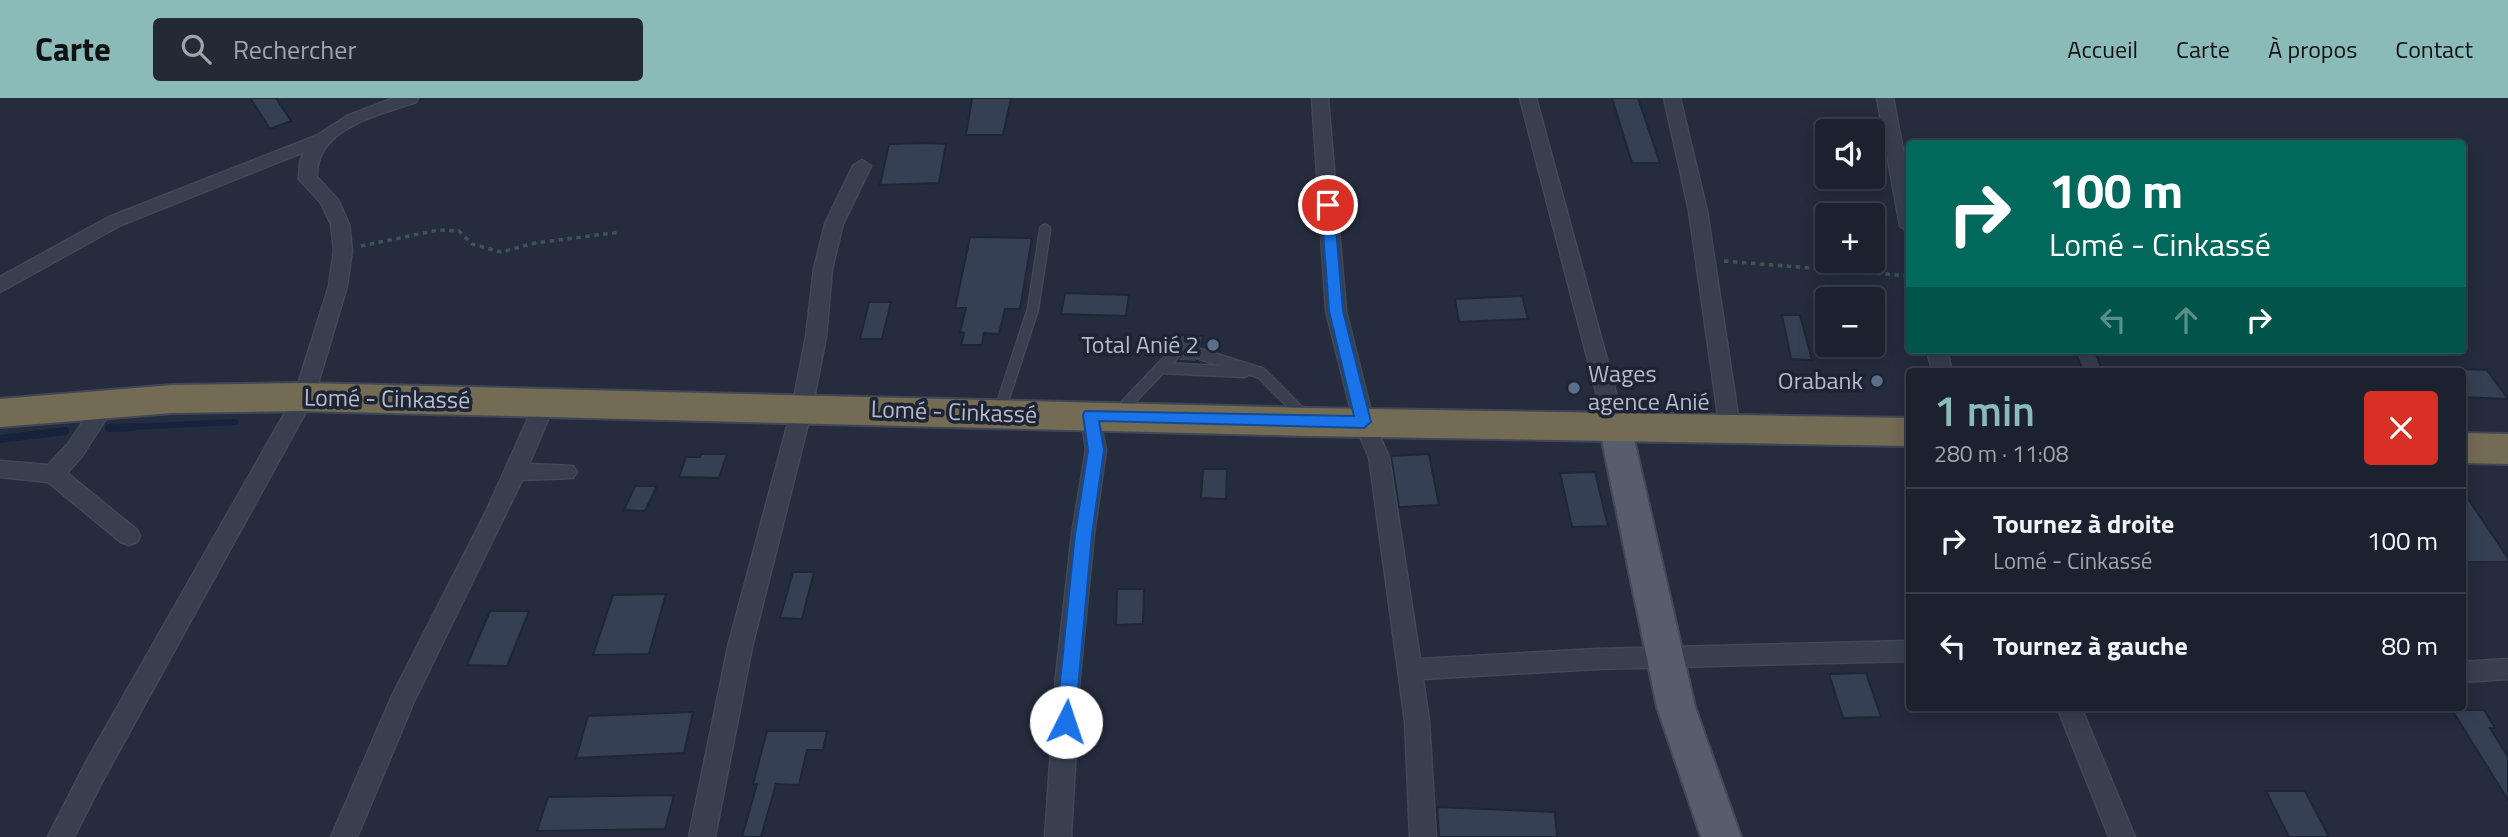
<!DOCTYPE html>
<html lang="fr">
<meta charset="utf-8">
<style>
:root{--surface:#1b212e;--page:#242936;--text:#f1f3f6;--muted:#a0a3aa;--line:#393e4a;--accent:#8bbbb9}
body{margin:0;font-family:"Titillium Web",sans-serif;background:var(--page);color:var(--text);height:100vh;display:flex;flex-direction:column;font-size:26px;white-space:nowrap}
*{box-sizing:border-box;margin:0}
p{font-size:23px;color:var(--muted)}
.icon{flex:none;width:38px;height:38px;fill:none;stroke:currentColor;stroke-width:2;stroke-linecap:round;stroke-linejoin:round}
.map{position:relative;flex:1;overflow:hidden}
.drawer{position:absolute;left:1906px;top:270px;width:560px;height:343px;display:flex;flex-direction:column;background:var(--surface);border-radius:7px;box-shadow:0 4px 18px #0003,0 0 0 2px var(--line)}
.drawer>*{flex:none}
.banner{position:absolute;left:1906px;top:42px;width:560px;height:214px;border-radius:7px;box-shadow:0 4px 18px #0003,0 0 0 2px var(--line);background:#00695c;color:#fff;overflow:hidden}
.buttons{position:absolute;left:1815px;top:21px;display:grid;gap:14px}
.buttons a{display:grid;place-items:center;width:70px;height:70px;border-radius:7px;background:var(--surface);box-shadow:0 4px 18px #0003,0 0 0 2px var(--line);font-size:35px}
.pin{position:absolute;display:grid;place-items:center;width:60px;height:60px;color:#fff;margin:-30px;border:4px solid #fff;border-radius:50%;box-shadow:0 2px 7px #0007}
.me{position:absolute;width:77px;margin:-38px;rotate:4deg;stroke-linejoin:round;filter:drop-shadow(0 0 5px #0008)}
.turn{display:flex;align-items:center;gap:24px;height:147px;padding:0 28px;font-size:32px}
.turn .icon{width:91px;height:91px;stroke-width:2.5}
.turn b{display:block;font-size:49px;line-height:60px}
.lanes{display:flex;align-items:center;height:66px;padding:0 28px;background:#0003;justify-content:center;gap:35px;direction:ltr}
.lanes .off{opacity:.35}
.round{display:grid;place-items:center;flex:none;width:74px;height:74px;border-radius:7px;background:var(--page)}
.head{display:flex;align-items:center;justify-content:space-between;height:119px;padding:0 28px}
h1{font-size:42px;font-weight:600;line-height:52px;color:var(--accent)}
ul{padding:0;list-style:none}
li{display:flex;align-items:center;gap:21px;height:105px;padding:0 28px;border-top:2px solid var(--line)}
li div{flex:1}
li b{display:block;font-size:26px}
li em{font-style:normal}
header{display:flex;align-items:center;gap:42px;box-sizing:border-box;height:98px;padding:0 35px;background:var(--accent);color:#111}
header strong{font-size:33px}
nav{display:flex;gap:38px;margin-inline-start:auto;font-size:24px}
.search{width:490px;height:63px;background:var(--page);display:flex;align-items:center;gap:18px;box-sizing:border-box;padding:0 24px;border-radius:7px;color:var(--muted);font-size:26px}
.map>svg:first-child{display:block}
</style>
<header>
<strong>Carte</strong>
<div class="search"><svg class="icon" aria-label="search" viewBox="0 0 24 24"><circle cx="10" cy="10" r="6"/><path d="M15 15l6 6"/></svg>Rechercher</div>
<nav><a>Accueil</a><a>Carte</a><a>À propos</a><a>Contact</a></nav>
</header>
<div class="map">
<svg width="2508" height="739" viewBox="0 0 2508 739">
<rect width="100%" height="100%" fill="#242c3e"/>
<g fill="none" stroke-linecap="round" stroke-linejoin="round">
<!-- stream-far1 -->
<path stroke="#17223c" stroke-width="6" d="M109 330 235 324"/>
<!-- stream -->
<g stroke="#17223c" stroke-width="8">
<path d="M109 330 134 329"/>
<path d="M0 341 65 333"/>
</g>
</g>
<!-- building -->
<g fill="#364054" stroke="#1f2635" stroke-width="2">
<path d="M250 0H276L291 23 270 31Z"/>
<path d="M972 0H1011L1003 37H966Z"/>
<path d="M1612 0H1638L1660 65H1632Z"/>
<path d="M927 45 946 46 939 85 880 87 889 46Z"/>
<path d="M970 139 1032 140 1020 211H1005L999 236 984 235 982 247H961L964 235 960 234 966 210H955Z"/>
<path d="M1065 195 1129 197 1126 218 1061 216Z"/>
<path d="M1522 198 1528 221 1459 224 1455 201Z"/>
<path d="M869 204H891L882 241H860Z"/>
<path d="M1782 217H1800L1812 262 1791 261Z"/>
<path d="M1180 237 1203 238 1201 249 1193 254 1198 264 1177 263 1183 255 1178 247Z"/>
<path d="M2074 252H2094L2102 271 2082 270Z"/>
<path d="M2462 271 2487 272 2508 301 2462 299Z"/>
<path d="M701 356H727L719 380 679 379 686 359H700Z"/>
<path d="M1429 356 1439 407 1399 409 1391 358Z"/>
<path d="M1203 371H1227L1226 401 1201 400Z"/>
<path d="M1595 374 1608 428 1572 429 1560 375Z"/>
<path d="M635 388H657L645 413 624 412Z"/>
<path d="M2462 392 2508 460V464H2462Z"/>
<path d="M793 474H814L802 521 780 520Z"/>
<path d="M1117 491H1144L1143 526 1116 527Z"/>
<path d="M666 496 649 556 593 557 613 497Z"/>
<path d="M490 513H529L507 568 467 567Z"/>
<path d="M1866 575 1881 619 1843 620 1829 576Z"/>
<path d="M2452 612H2484L2495 630H2490L2508 659V702Z"/>
<path d="M693 614 684 655 576 660 588 618Z"/>
<path d="M767 633H827L823 652H807L799 687 776 686 761 739H742L757 686H753Z"/>
<path d="M2266 693H2305L2329 739H2289Z"/>
<path d="M674 697 665 731 537 733 548 699Z"/>
<path d="M1437 709 1555 714 1557 739H1439Z"/>
</g>
<g fill="none" stroke-linecap="round" stroke-linejoin="round">
<!-- lane casing -->
<g stroke="#414857" stroke-width="13">
<g id="lane">
<path d="M1200 256 1261 275 1305 319"/>
<path d="M1161 270 1244 274"/>
<path d="M999 315 1033 211 1045 132"/>
<path d="M1118 315 1176 254"/>
</g>
</g>
<!-- street casing -->
<g stroke="#414857" stroke-width="3">
<g id="street">
<path d="M394 0H418L416 4C379 17 315 30 317 79L338 102 349 126 352 152 347 188 314 299 103 682 74 739H48L85 666 294 299 329 188 334 152 331 126 321 105 299 81 300 64 304 54 121 127 0 194V179L109 119 318 37 347 18Z"/>
<path d="M1312 0H1328L1346 213 1374 325 1389 359 1420 561 1597 551 1909 543V563L1597 571 1423 581 1429 623 1436 739H1410L1405 623 1369 359 1354 325 1326 213Z"/>
<path d="M1520 0H1536L1625 328 1622 333 1615 336 1608 333 1605 328Z"/>
<path d="M1664 0H1680L1707 113 1740 331 1737 337 1730 339 1723 337 1720 331 1689 113Z"/>
<path d="M1877 0H1893L1909 83V134L1900 128Z"/>
<path d="M862 62 871 68 843 126 832 171 826 239 812 310 752 549 715 739H689L728 549 792 310 806 239 814 171 825 126 853 68Z"/>
<path d="M1927 252H1947L1952 273H1932Z"/>
<path d="M106 297 113 300 116 305 82 358 67 375 137 432 140 438 137 444 129 447 121 444 48 384 0 379V363L48 367 68 346 99 300Z"/>
<path d="M545 297 552 300 555 305 529 366 573 368 577 374 573 380 522 382 415 601 357 739H331L392 598 486 414 535 305 538 300Z"/>
<path d="M1091 309 1098 312 1106 352 1094 436 1080 578 1071 739H1045L1056 578 1072 436 1086 352 1081 317 1084 312Z"/>
<path d="M2508 561V581L2462 584V564Z"/>
<path d="M2057 609H2081L2135 739H2109Z"/>
</g>
</g>
<!-- primary casing -->
<g stroke="#414857" stroke-width="4">
<path id="primary" d="M1615 316 1626 319 1631 328 1695 609 1741 739H1701L1657 609 1599 328 1604 319Z"/>
</g>
<!-- highway casing -->
<g stroke="#404756" stroke-width="4">
<g id="highway">
<path d="M304 285 1309 310 1909 320V348L1309 338 304 313 172 315 0 329V301L172 287Z"/>
<path d="M2462 335 2508 336V366L2462 365Z"/>
</g>
</g>
<!-- path -->
<g stroke="#3f5357" stroke-width="3.5" stroke-dasharray="4.5 4.5" stroke-linecap="butt">
<path d="M361 148 438 132 459 133 472 146 501 154 535 145 621 134"/>
<path d="M1724 163 1909 178"/>
</g>
<!-- lane -->
<use href="#lane" stroke="#383f4e" stroke-width="10"/>
<!-- street -->
<use href="#street" fill="#383f4e" fill-rule="evenodd"/>
<!-- primary -->
<use href="#primary" fill="#565e6e" fill-rule="evenodd"/>
<!-- highway -->
<use href="#highway" fill="#746b55" fill-rule="evenodd"/>
</g>
<!-- route -->
<path fill="#1a73e8" stroke="#114b97" stroke-width="2" d="M1328 102 1334 107 1343 213 1371 324 1364 330 1099 323 1104 352 1092 436 1075 624 1072 630 1066 633 1059 630 1056 624 1075 436 1088 352 1083 317 1085 313 1354 318 1329 213 1321 107Z"/>
<!-- markers -->
<g fill="#5c6f8a" stroke="#1d2433" stroke-width="2.5">
<circle cx="1213" cy="247" r="7"/>
<circle cx="1877" cy="283" r="7"/>
<circle cx="1574" cy="290" r="7"/>
</g>
<g text-anchor="middle" stroke-width="7" stroke-linejoin="round" paint-order="stroke">
<!-- poi labels -->
<g font-size="24" fill="#b4bac9" stroke="#1d2433" text-anchor="end">
<text x="1199" y="255">Total Anié 2</text>
<text x="1588" y="284" text-anchor="start">Wages<tspan x="1588" dy="28">agence Anié</tspan></text>
<text x="1863" y="291">Orabank</text>
</g>
<!-- street labels -->
<g font-size="24" fill="#b4bac9" stroke="#1d2433">
<text transform="translate(387 301) rotate(1)" y="8">Lomé - Cinkassé</text>
<text transform="translate(954 314) rotate(2)" y="8">Lomé - Cinkassé</text>
</g>
</g>
</svg>
<div class="buttons">
<a><svg class="icon" aria-label="sound" viewBox="0 0 24 24"><path d="M4 9h4l5-4v14l-5-4H4zM17 9q2 3 0 6"/></svg></a>
<a>+</a>
<a>−</a>
</div>
<div class="pin" style="left:1328px;top:107px;background:#d93025"><svg class="icon" aria-label="arrive" viewBox="0 0 24 24"><path d="M6 21V4h12l-3 4 3 4H6"/></svg></div>
<svg class="me" style="left:1066px;top:624px" viewBox="-20 -20 40 40"><circle r="19" fill="#fff"/><path d="M0-13L10 11 0 6-10 11z" fill="#1a73e8"/></svg>
<div class="banner">
<div class="turn"><svg class="icon" aria-label="right" viewBox="0 0 24 24"><path d="M7 20v-9h11M14 6l5 5-5 5"/></svg><div><b>100 m</b>Lomé - Cinkassé</div></div>
<div class="lanes"><svg class="icon off" aria-label="left" viewBox="0 0 24 24"><path d="M17 20v-9H6M10 6l-5 5 5 5"/></svg><svg class="icon off" aria-label="ahead" viewBox="0 0 24 24"><path d="M12 20V5M6 11l6-6 6 6"/></svg><svg class="icon" aria-label="right" viewBox="0 0 24 24"><path d="M7 20v-9h11M14 6l5 5-5 5"/></svg></div>
</div>
<section class="drawer">
<div class="head"><div><h1>1 min</h1><p>280 m · 11:08</p></div><a class="round" style="background:#d93025;color:#fff"><svg class="icon" aria-label="close" viewBox="0 0 24 24"><path d="M6 6l12 12M18 6L6 18"/></svg></a></div>
<ul>
<li><svg class="icon" aria-label="right" viewBox="0 0 24 24"><path d="M7 20v-9h11M14 6l5 5-5 5"/></svg><div><b>Tournez à droite</b><p>Lomé - Cinkassé</p></div><em>100 m</em></li>
<li><svg class="icon" aria-label="left" viewBox="0 0 24 24"><path d="M17 20v-9H6M10 6l-5 5 5 5"/></svg><div><b>Tournez à gauche</b></div><em>80 m</em></li>
</ul>
</section>
</div>
